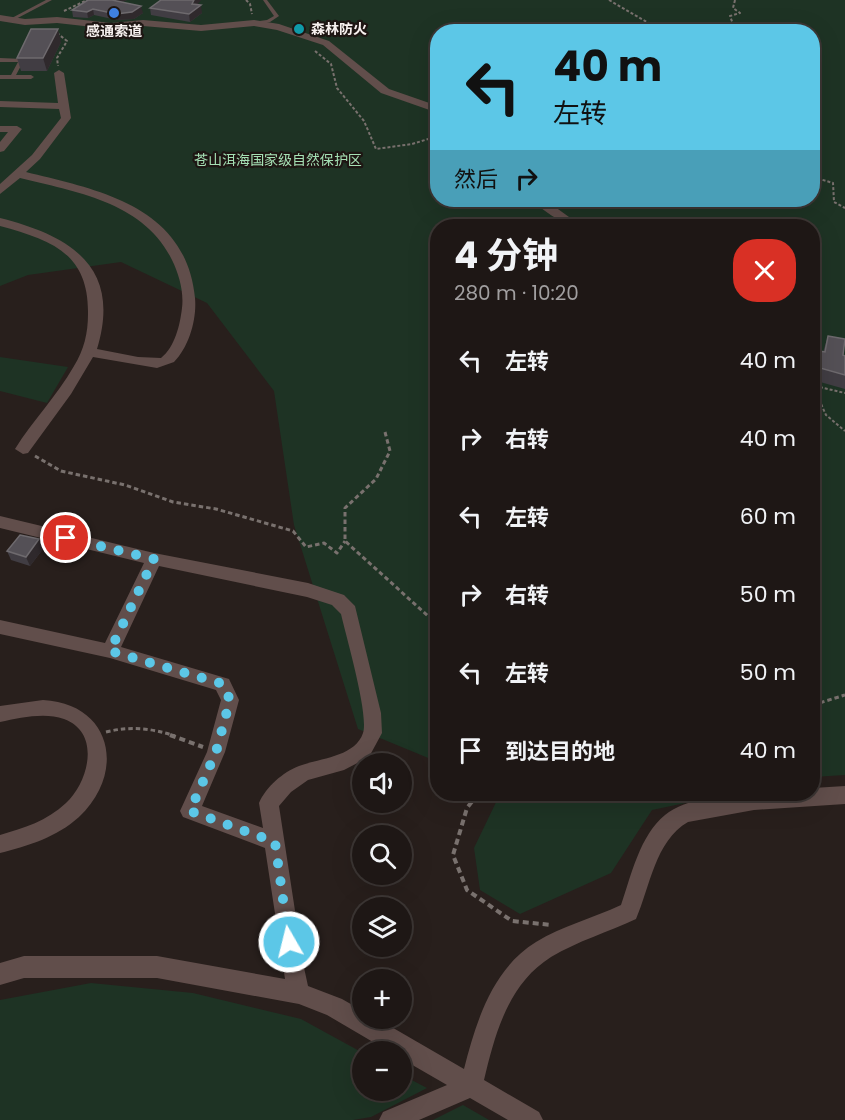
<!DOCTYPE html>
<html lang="zh">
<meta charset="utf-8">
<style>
:root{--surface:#1e1715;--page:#26201e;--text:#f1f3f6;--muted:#a19fa0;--line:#3c3634}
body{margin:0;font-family:Poppins,"Noto Sans SC",sans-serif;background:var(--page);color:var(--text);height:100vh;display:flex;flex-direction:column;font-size:22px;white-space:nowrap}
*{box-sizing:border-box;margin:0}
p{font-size:20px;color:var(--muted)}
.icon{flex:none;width:33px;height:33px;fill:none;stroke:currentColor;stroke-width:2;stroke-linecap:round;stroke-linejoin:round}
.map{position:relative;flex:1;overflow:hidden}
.sheet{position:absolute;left:430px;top:219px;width:390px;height:582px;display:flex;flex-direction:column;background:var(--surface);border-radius:24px;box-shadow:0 6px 24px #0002,0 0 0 2px var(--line)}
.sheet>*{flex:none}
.guide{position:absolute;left:430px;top:24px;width:390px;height:183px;border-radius:24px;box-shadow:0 6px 24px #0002,0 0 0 2px var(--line);background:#5cc7e7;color:#111;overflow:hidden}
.controls{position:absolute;left:352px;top:753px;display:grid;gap:12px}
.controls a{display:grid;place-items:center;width:60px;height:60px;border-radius:50%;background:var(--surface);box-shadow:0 6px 24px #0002,0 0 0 2px var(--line);font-size:30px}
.pin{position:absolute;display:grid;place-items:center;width:51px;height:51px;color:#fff;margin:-26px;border:3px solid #fff;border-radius:50%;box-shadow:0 2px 6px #0007}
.me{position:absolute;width:66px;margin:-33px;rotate:352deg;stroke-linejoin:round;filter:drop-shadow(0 0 4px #0008)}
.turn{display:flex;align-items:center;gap:21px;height:126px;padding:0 24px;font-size:27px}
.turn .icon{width:78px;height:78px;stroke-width:2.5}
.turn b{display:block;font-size:42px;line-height:51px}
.then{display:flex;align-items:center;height:57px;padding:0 24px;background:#0003;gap:12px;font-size:22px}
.round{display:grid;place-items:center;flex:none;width:63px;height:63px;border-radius:24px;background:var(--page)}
.headline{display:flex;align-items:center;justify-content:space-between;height:102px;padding:0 24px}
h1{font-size:36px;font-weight:700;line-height:45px}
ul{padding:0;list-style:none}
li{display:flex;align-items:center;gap:18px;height:78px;padding:0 24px}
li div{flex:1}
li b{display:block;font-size:22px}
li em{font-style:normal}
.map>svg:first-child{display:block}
</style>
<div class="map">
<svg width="845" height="1120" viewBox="0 0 845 1120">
<rect width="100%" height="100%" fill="#281f1c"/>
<!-- green -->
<g fill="#1e3324" fill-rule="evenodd">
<path d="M0 0H845V775L813 777V226H438V762L358 729 294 525 274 391 207 303 121 262 28 275 0 286ZM438 32H813V200H438Z"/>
<path d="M0 357 68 367 47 403 0 391Z"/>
<path d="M500 794H728L652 810 611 873 520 914 480 890 474 848Z"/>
<path d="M91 983 193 993 301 1019 363 1053V1090H402V1075L427 1088 371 1117 353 1120H0V1000Z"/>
<path d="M463 1105 489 1120H433Z"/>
</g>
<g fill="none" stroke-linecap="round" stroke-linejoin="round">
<!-- path-far2 -->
<g stroke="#79716e" stroke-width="2" stroke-dasharray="3 2" stroke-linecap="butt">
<path d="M246 0 250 4 252 14"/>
<path d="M609 0 664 32"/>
<path d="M735 0 733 8 740 13 730 16 736 32"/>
<path d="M64 11 87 0"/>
<path d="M57 33 67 41 57 58 58 66"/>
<path d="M315 51 331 64 337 88 364 121 376 149 412 144 438 136"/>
<path d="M813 177 833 183 834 202 845 208"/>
<path d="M813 386 826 415 845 431"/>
<path d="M815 386 845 393"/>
</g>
<!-- path-far1 -->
<g stroke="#79716e" stroke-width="3" stroke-dasharray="4.5 3" stroke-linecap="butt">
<path d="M385 432 390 451 376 479 345 508V541L438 625"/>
<path d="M35 456 61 471 125 485 173 502 216 509 293 531 306 547 324 543 337 553 345 541"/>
<path d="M813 705 845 695"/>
<path d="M106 732C130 726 151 728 175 736"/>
</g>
<!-- path -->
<g stroke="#79716e" stroke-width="4" stroke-dasharray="6 4" stroke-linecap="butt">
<path d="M170 735 203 747"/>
<path d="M478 794 467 808 453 855 467 890 512 921 552 925"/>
</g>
<!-- lane -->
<g fill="#614e4b" fill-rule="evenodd">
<path d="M46 0H52L12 21 8 20Z"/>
<path d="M263 0H267L279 16 270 22 253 24V22L267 20 274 16Z"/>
<path d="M0 58 23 59 24 60 16 75H31L34 77 31 79H0V75H11L18 62H0Z"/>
</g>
<!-- street -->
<g fill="#614e4b" fill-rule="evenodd">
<path d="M0 15 25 19 57 17 111 23 143 20 201 25 254 20 279 24 329 41 389 89 438 106V113L381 93 323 45 277 30 254 26 201 31 143 26 111 29 57 23 25 25 0 21Z"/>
<path d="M59 70 64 73 71 118 40 159 26 172C99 190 186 206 195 298 197 319 189 347 174 362L157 368 93 357 71 394 28 453 23 454 15 449C33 420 57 396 74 366 84 350 88 333 88 314 89 253 51 240 0 226V218C71 236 122 267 97 349L138 357 161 358C175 347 180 325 182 308 184 292 179 274 172 260 144 202 76 192 20 178L0 194V184L32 155 61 118 59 109 0 107V101L58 103 54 73Z"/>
<path d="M0 126H17L22 129 4 151 0 152V142L8 132H0Z"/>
<path d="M541 200H553L551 204 569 217 591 223 593 226C571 228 558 221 541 208L539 205Z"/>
<path d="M0 516 154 553 308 583 344 595 355 606 381 713 382 733 369 757 344 770 308 780 291 792 279 806 303 963 308 986 342 999 363 1011V1018H376L464 1069C476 1022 492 969 536 942 562 926 593 918 621 905 631 876 640 835 665 815 696 789 774 794 813 794V788L845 786V804L754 810 688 822C655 841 650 887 636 919 608 932 578 941 551 957 508 984 495 1034 484 1080L539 1112 543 1120H508L470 1098 419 1120H379L383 1112 447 1085 402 1059V1052H390L327 1015 299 1004 157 978H24L0 985V963L24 956H157L285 979 265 848 183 817 180 811 207 752 221 700 216 690 110 658 0 634V620L105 643 144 563 0 528ZM159 566 307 597 332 605 341 614C346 636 369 715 363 733 355 757 320 758 299 766 283 772 266 787 259 803L263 828 202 806 225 752 239 700 229 679 121 647Z"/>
<path d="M43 700C113 704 126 773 79 817 57 837 28 846 0 853V835C24 828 47 821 66 803 88 783 102 733 64 719 44 712 20 718 0 722V706Z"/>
</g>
</g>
<!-- wall -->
<g fill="#413d43">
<path d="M86 0H127L122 2 143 13 134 19 117 20 94 15 88 18 73 17 72 10 87 1Z"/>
<path d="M197 5 202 13 190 22 151 15 150 8Z"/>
<path d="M61 42 47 71H21L17 58Z"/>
<path d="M828 336 843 355 845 356V389L813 380V350L823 352Z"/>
<path d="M39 539 43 549 30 566 11 560 7 551Z"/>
</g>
<!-- shaded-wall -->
<g fill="#2f292c">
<path d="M112 0H127L113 6Z"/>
<path d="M194 0H201L193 11 192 4Z"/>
<path d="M201 5 202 13 190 22 189 14Z"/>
<path d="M141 6 143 13 134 19 117 20 116 14Z"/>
<path d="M93 9 94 15 88 18 87 12Z"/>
<path d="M58 29 61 42 47 71 43 58Z"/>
<path d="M39 539 43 549 30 566 26 557Z"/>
</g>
<!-- building -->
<g fill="#545056" stroke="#6e6a6e" stroke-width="1.5">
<path d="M88 0H112L141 6 132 12 116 14 93 9 87 12 72 10Z"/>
<path d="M161 0H194L192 4 201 5 189 14 150 8Z"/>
<path d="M31 29H58L43 58H17Z"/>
<path d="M828 336 845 339 843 355 845 356V375L813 366V350L825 352Z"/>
<path d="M20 535 39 539 26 557 7 551Z"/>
</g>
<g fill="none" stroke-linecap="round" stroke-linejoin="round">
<!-- route -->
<path stroke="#5cc7e7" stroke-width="10" stroke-dasharray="0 18" d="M66 538 154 559 110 651 223 684 230 700 216 752 190 811 275 842 289 942"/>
</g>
<!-- markers -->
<circle fill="#3f7fe0" stroke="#1e1613" stroke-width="2" cx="114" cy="13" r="6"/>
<circle fill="#0f9aa8" stroke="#1e1613" stroke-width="2" cx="299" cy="29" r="6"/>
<g text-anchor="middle" stroke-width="4.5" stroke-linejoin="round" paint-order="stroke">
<!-- far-poi labels -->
<g font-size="14" font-weight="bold" fill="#f8f2f0" stroke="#1e1613" text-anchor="start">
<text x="311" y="34">森林防火</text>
<text x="114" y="36" text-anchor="middle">感通索道</text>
</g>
<!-- far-park labels -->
<g font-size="14" fill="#a5e0b4" stroke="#1e1613">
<text x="278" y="165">苍山洱海国家级自然保护区</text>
</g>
</g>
</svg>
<div class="controls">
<a><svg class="icon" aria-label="sound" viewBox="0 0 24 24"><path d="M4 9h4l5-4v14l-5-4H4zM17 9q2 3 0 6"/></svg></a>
<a><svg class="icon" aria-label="search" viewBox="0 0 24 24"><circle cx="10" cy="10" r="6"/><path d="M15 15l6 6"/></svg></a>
<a><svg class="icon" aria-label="layers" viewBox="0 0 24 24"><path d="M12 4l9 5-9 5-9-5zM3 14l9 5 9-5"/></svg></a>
<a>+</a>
<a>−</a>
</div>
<div class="pin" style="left:66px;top:538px;background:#d93025"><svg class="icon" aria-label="arrive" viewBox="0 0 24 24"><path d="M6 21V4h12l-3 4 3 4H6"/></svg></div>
<svg class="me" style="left:289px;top:942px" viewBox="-20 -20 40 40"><circle r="17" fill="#5cc7e7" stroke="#fff" stroke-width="3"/><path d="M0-11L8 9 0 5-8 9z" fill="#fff"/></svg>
<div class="guide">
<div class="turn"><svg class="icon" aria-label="left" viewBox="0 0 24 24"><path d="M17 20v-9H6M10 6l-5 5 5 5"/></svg><div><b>40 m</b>左转</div></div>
<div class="then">然后<svg class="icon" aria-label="right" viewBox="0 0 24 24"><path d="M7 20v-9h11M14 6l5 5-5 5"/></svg></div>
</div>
<section class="sheet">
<div class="headline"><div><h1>4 分钟</h1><p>280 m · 10:20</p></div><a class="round" style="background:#d93025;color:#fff"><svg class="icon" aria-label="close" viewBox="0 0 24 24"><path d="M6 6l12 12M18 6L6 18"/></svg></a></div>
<ul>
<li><svg class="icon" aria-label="left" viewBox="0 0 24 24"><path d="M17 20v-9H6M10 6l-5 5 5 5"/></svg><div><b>左转</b></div><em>40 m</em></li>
<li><svg class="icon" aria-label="right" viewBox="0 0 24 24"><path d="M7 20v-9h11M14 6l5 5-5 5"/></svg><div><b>右转</b></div><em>40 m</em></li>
<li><svg class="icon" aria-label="left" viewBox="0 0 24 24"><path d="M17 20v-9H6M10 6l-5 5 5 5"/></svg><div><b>左转</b></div><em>60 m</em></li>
<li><svg class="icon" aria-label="right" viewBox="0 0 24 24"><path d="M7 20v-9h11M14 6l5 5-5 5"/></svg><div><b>右转</b></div><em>50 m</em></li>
<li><svg class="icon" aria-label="left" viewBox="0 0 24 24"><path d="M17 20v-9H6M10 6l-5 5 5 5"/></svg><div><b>左转</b></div><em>50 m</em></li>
<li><svg class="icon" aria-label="arrive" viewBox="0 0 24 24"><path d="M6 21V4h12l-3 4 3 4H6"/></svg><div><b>到达目的地</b></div><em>40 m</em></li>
</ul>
</section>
</div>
